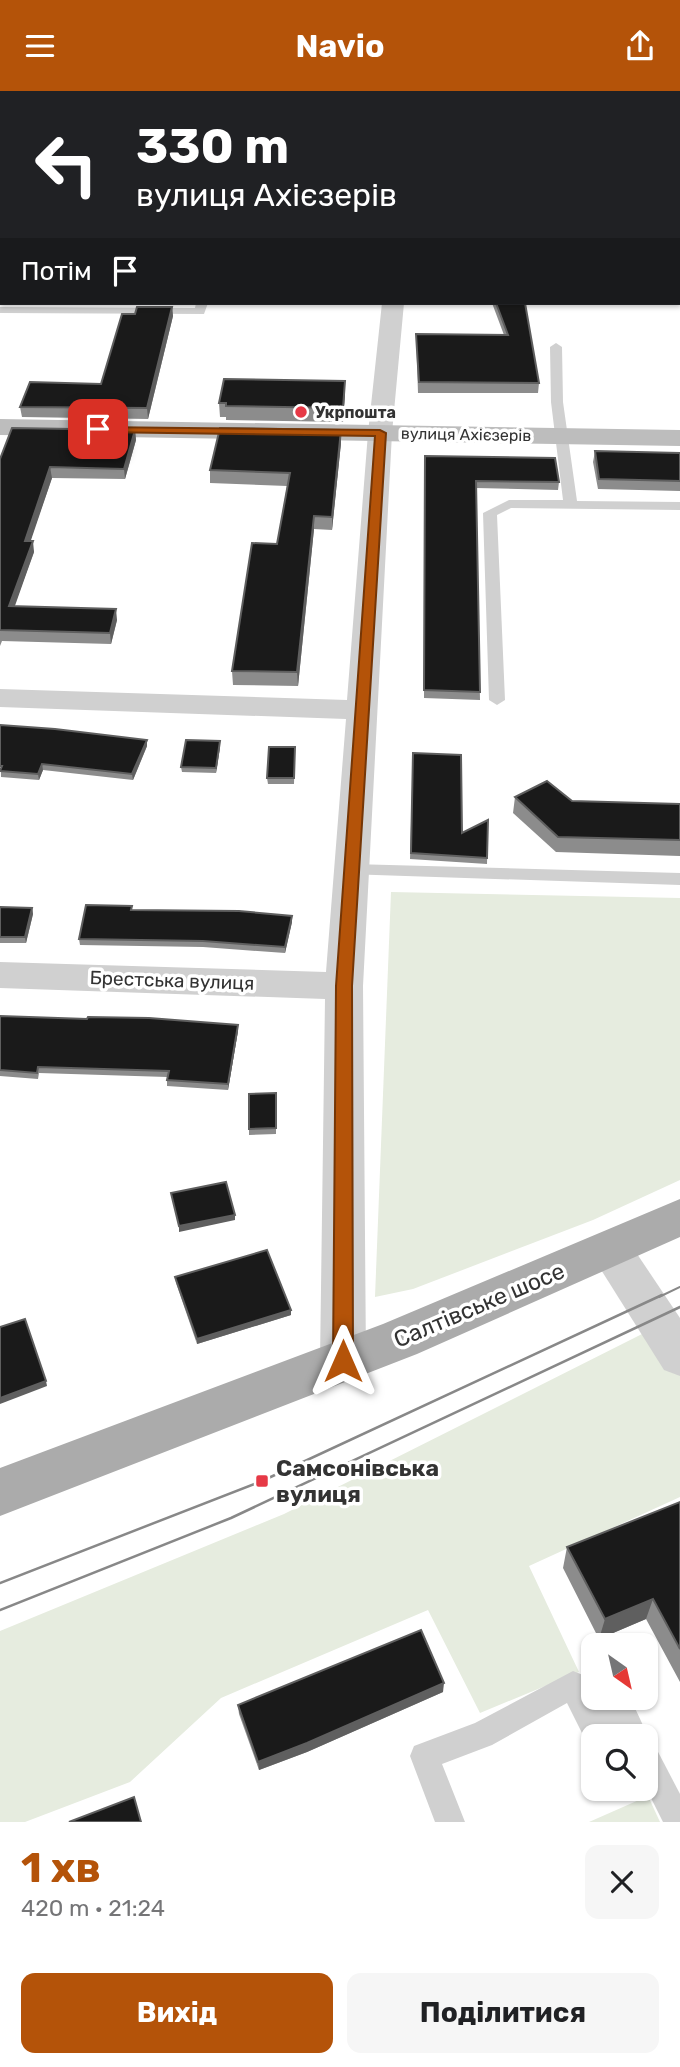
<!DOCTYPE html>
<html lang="uk">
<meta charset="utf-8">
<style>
:root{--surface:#fff;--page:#f6f6f6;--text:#202124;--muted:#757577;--accent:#b45309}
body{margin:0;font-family:Rubik,sans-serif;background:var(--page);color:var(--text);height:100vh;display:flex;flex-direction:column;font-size:26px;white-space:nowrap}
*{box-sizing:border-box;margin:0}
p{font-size:23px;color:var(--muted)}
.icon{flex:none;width:38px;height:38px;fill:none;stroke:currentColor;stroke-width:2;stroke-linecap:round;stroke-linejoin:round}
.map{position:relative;height:1731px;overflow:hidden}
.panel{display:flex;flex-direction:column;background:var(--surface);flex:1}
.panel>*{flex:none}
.banner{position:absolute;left:0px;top:0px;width:681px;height:214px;box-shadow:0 2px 5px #0004;background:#202124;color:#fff;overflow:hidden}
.needle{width:46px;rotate:146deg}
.buttons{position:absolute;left:581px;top:1542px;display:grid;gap:14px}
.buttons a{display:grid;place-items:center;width:77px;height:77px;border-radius:14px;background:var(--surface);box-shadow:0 2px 5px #0004;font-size:35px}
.pin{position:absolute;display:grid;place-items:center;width:60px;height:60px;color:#fff;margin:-30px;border-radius:14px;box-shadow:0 4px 10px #0006}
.me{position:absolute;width:77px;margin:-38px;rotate:0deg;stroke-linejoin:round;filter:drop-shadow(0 0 5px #0008)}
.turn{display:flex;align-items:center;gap:24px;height:147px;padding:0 21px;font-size:32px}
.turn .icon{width:91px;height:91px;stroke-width:2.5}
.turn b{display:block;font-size:49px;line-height:60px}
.then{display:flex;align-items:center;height:66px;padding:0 21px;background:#0003;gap:14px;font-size:26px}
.round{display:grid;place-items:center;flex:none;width:74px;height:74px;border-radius:14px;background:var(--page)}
.headline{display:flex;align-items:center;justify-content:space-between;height:119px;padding:0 21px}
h1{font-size:42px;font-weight:700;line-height:52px;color:var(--accent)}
.primary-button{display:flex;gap:14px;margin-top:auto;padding:14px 21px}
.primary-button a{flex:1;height:80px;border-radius:14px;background:var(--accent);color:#fff;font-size:28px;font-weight:700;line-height:80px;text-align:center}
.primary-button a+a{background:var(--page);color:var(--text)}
header{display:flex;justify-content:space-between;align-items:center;height:91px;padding:0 21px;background:var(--accent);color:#fff;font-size:32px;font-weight:700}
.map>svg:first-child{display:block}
</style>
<header><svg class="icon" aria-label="menu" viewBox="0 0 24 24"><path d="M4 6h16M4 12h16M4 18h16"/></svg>Navio<svg class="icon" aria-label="share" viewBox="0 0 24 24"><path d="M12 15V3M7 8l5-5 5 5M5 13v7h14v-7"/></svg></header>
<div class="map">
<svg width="680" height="1731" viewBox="0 0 680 1731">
<rect width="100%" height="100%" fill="#fff"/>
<!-- green -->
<g fill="#e6ecdf">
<path d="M387 0H680V41L679 2H377Z"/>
<path d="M391 801 680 807V1089L593 1129 413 1198 375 1206Z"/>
<path d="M652 1238 680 1284V1406L529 1475 579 1581 480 1622 428 1519 221 1607 130 1691 25 1731H0V1540L284 1423Z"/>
<path d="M648 1705 660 1731H589Z"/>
</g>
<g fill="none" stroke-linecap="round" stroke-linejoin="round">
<!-- river -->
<g fill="#cfe2ee" fill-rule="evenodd">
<rect x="0" y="11" width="2" height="16"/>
<rect x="679" y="36" width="1" height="16"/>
</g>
<!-- service -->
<g fill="#d0d0d0" fill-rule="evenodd">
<path d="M196 212H208L204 223 0 222V216L195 217Z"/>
<path d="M556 252 562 256 563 311 577 410 680 411V419L511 417 497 424 505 609 497 614 489 609 483 422 509 409H563L551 311 550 256Z"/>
<path d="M352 773 680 782V794L346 783 343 779 346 775Z"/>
<path d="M573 1580 583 1584 601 1619 624 1611 634 1615 648 1645 646 1651V1645H619L617 1642 593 1645V1650L584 1646 567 1612 492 1654 442 1673 465 1731H435L410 1665 414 1655 475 1632Z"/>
<path d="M646 1653 656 1657 680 1703V1731H663L646 1697Z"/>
</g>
<!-- minor -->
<g fill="#d0d0d0" fill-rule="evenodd">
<path d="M278 0H296L297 2H280Z"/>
<rect x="679" y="144" width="1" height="12"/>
<path d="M382 212H404L392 342 363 895 366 1270 359 1284 343 1290 327 1284 320 1270 325 908 0 897V871L326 881 346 628 0 616V598L347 609 368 342Z"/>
<path d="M610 1140 625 1145 680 1227V1285L664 1279 588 1158 595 1145Z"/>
</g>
<!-- secondary -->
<path fill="#bdbdbd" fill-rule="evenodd" d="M0 328 680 339V355L0 344Z"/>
<!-- primary -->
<path fill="#ababab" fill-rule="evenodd" d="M680 1108V1146L417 1263 0 1425V1377L383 1233Z"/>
<!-- tram-far1 -->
<path stroke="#888" stroke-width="2" d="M659 1206 680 1196"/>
<!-- tram -->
<g stroke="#888" stroke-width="2.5">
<path d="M0 1492 262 1390 662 1204"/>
<path d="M0 1519 231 1427 680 1216"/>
</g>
</g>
<!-- wall -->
<g fill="#8c8c8c">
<rect x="0" y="97" width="2" height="38"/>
<path d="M2 138V170H0V139Z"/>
<rect x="140" y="212" width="36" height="2"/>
<path d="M492 212H525L539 292 538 302H418L416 243 504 244Z"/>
<path d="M172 216 173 225 148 328 22 326 20 316 101 293 135 223Z"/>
<path d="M345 290 343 331 226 329V326H220L219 312Z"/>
<path d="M135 339 136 349 125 388 52 387 30 450 34 461 14 515 117 529 111 553 2 550 0 555V368Z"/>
<path d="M341 352 332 439 314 438 298 595 233 594 232 580 277 453 287 395 210 392V379Z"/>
<path d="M595 360 680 362V400L598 398 593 371Z"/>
<path d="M425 365 559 391 558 399 476 397 480 609 424 607Z"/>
<path d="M0 634 147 655 133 689 43 679 39 689 1 686Z"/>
<path d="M220 656 216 682 182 681 181 676Z"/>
<path d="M295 656 294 693H268L267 687Z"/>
<path d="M413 662 462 742 488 729 487 773 410 768Z"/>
<path d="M515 706 572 710 680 713V765L556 761 513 722Z"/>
<path d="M132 815V819L292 825V831L285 862 203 856 80 854 79 848Z"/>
<path d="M0 816 32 817 33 823 26 852H0Z"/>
<path d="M0 925 238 940 228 999 167 995V986L39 982 38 988 0 985Z"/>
<path d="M276 1002V1043L249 1044V1038Z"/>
<path d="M175 1186 291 1224 197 1253 176 1192Z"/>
<path d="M680 1411V1591L646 1528 599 1548 563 1477 567 1456Z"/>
<path d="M443 1601 307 1661 259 1679 239 1623 238 1614Z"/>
</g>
<!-- shaded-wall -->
<g fill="#5f5f5f">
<path d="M172 216 173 225 148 328 147 317Z"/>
<path d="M345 290V304L343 331V317Z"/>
<path d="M135 339 136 349 125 388 124 378Z"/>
<path d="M341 339V352L332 439V426Z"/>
<path d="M50 376 52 387 27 461 25 450Z"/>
<path d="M314 425V438L298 595 297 581Z"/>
<path d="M33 450 34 461 11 526 9 515Z"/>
<path d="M116 518 117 529 111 553 110 542Z"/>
<path d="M147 649V655L133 689 132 683Z"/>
<path d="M220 650V656L216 682V677Z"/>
<path d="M42 673 43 679 39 689 38 683Z"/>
<path d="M32 817 33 823 26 852 25 846Z"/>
<path d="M292 825V831L285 862V856Z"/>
<path d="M238 934V940L228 999V993Z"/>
<path d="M235 1124V1129L179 1141V1135Z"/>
<path d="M291 1219V1224L197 1253V1248Z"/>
<path d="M46 1290 47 1295 0 1313V1307Z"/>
<path d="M653 1508 646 1528 599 1548 605 1528Z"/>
<path d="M444 1592 443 1601 307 1661 259 1679 258 1671Z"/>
</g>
<!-- building -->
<g fill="#1a1a1a" stroke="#5f5f5f" stroke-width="2">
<rect x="679" y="79" width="1" height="34"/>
<path d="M0 97H2V125L0 124Z"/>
<rect x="679" y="119" width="1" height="17"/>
<path d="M2 138V159H0V139Z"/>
<path d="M679 150 680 151V172H679Z"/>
<path d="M496 212H525L539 292 419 291 416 243 508 244Z"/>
<path d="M137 216H172L147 317 20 316 30 291 101 293 122 223H135Z"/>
<path d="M224 288 345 290 343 317 226 315V312H219Z"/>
<path d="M12 337 135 339 124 378 50 376 25 450H33L9 515 116 518 110 542 0 539V368Z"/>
<path d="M220 337 341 339 332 426 314 425 297 581 232 580 252 452 277 453 290 382 210 379Z"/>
<path d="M595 360 680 362V390L599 388Z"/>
<path d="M425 365 555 367 559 391 476 390 480 601 424 599Z"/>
<path d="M0 634 55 638 147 649 132 683 42 673 38 683 0 680 2 675H0Z"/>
<path d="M186 649 220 650 216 677 181 676Z"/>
<path d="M269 656H295L294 687H267Z"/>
<path d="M413 662 461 664 462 742 488 729 487 767 411 762Z"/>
<path d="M547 690 572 710 680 713V749L558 746 515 706Z"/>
<path d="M86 814 132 815 131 819 239 820 292 825 285 856 203 850 79 848Z"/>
<path d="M0 816 32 817 25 846H0Z"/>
<path d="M0 925 87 928 88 926 149 927 238 934 228 993 167 989 169 980 38 976 37 982 0 979Z"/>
<path d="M276 1002V1037L249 1038V1003Z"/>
<path d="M226 1091 235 1124 179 1135 171 1102Z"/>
<path d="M267 1159 291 1219 197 1248 175 1186Z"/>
<path d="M25 1228 46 1290 0 1307V1236Z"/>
<path d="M680 1411V1558L653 1508 605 1528 567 1456Z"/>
<path d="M421 1539 444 1592 307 1652 258 1671 238 1614Z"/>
<path d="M134 1706 141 1731H69Z"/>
</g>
<!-- route -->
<path fill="#b45309" stroke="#753606" stroke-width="2" d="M94 336 380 339 386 342 352 895 353 1270 350 1276 343 1279 336 1276 333 1270 336 895 375 345 98 341 94 340Z"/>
<!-- markers -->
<g fill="#e63946" stroke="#fff" stroke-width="2.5">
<circle cx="301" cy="321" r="7"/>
<rect x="255" y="1383" width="14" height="14" rx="3.5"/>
</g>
<g text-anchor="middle" stroke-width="7" stroke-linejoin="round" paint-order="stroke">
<!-- far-poi labels -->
<g font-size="16" font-weight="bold" fill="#333" stroke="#fff" text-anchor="start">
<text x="315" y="327">Укрпошта</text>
</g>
<!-- far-street labels -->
<g font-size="16" fill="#333" stroke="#fff">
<text transform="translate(466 343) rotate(1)" y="6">вулиця Ахієзерів</text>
</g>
<!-- street labels -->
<g font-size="19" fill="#333" stroke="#fff">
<text transform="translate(172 889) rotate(2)" y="7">Брестська вулиця</text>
</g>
<!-- near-street labels -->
<g font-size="23" fill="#333" stroke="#fff">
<text transform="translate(479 1214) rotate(-23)" y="8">Салтівське шосе</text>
</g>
<!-- near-poi labels -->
<g font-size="23" font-weight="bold" fill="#333" stroke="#fff" text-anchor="start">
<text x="276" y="1385">Самсонівська<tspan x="276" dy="26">вулиця</tspan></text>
</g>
</g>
</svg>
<div class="buttons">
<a><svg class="needle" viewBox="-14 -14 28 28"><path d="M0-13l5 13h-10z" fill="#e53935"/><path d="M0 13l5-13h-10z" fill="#757577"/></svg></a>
<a><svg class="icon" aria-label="search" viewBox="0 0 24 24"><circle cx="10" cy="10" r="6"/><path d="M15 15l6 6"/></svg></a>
</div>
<div class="pin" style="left:98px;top:338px;background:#d93025"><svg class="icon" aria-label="arrive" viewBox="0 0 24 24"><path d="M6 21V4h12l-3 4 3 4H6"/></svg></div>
<svg class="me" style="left:343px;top:1270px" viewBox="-20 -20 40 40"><path d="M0-17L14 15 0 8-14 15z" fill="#b45309" stroke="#fff" stroke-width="4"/></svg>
<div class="banner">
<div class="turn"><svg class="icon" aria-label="left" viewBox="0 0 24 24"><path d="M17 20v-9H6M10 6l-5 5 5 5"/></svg><div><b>330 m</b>вулиця Ахієзерів</div></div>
<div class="then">Потім<svg class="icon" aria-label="arrive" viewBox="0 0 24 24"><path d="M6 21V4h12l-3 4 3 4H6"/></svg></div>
</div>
</div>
<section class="panel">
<div class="headline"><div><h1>1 хв</h1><p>420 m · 21:24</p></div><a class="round"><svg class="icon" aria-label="close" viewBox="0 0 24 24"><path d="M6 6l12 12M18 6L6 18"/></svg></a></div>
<div class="primary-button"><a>Вихід</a><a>Поділитися</a></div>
</section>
